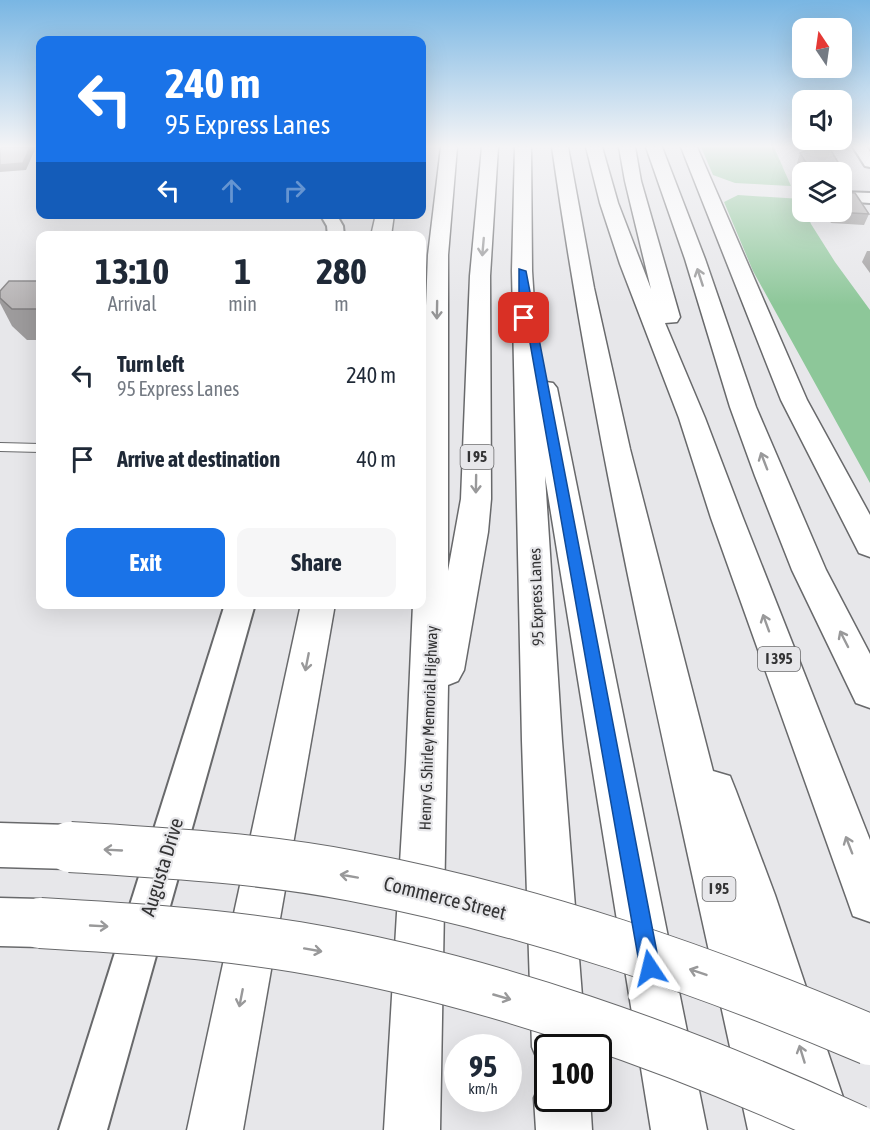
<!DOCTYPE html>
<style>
:root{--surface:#fff;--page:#f6f6f7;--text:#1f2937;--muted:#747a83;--accent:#1a73e8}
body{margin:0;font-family:"Asap Condensed",sans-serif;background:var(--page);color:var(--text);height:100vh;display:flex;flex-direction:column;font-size:22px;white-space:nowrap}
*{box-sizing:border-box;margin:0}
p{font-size:20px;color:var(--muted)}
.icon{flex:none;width:33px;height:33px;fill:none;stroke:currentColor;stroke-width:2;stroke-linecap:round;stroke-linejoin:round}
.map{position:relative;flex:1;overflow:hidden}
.panel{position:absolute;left:36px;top:231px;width:390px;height:378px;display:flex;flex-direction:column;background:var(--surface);border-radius:12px;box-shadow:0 6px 24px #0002}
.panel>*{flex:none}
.top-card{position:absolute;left:36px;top:36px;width:390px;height:183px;border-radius:12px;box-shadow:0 6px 24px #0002;background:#1a73e8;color:#fff;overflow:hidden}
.needle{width:39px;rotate:347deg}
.controls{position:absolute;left:792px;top:18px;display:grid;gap:12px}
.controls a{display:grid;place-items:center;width:60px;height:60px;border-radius:12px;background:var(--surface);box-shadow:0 6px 24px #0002;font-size:30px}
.speed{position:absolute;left:444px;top:1034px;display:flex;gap:12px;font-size:30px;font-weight:700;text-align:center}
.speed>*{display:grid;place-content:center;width:78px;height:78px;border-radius:50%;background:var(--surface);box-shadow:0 6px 24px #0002;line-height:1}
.speed small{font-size:15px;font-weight:400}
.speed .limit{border:3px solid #111;border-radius:9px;background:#fff;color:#111}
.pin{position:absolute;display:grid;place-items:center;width:51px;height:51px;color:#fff;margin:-26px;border-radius:12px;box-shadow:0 3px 9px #0006}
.me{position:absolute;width:66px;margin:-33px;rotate:350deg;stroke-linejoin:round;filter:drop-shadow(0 0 4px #0008)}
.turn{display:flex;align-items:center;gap:21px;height:126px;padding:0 30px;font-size:27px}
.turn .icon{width:78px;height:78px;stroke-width:2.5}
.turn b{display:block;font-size:42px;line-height:51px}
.lanes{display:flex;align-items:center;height:57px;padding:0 30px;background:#0003;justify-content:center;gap:30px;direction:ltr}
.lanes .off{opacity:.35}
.eta{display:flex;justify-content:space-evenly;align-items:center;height:102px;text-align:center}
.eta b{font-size:36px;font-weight:700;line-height:42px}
.action{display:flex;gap:12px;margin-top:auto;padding:12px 30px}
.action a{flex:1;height:69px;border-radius:12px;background:var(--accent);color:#fff;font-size:24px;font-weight:700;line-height:69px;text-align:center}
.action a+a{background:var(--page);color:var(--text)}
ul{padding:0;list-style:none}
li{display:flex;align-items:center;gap:18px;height:84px;padding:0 30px}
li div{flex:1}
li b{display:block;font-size:22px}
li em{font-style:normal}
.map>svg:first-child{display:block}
</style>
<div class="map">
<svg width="870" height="1130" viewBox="0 0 870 1130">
<rect width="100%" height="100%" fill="#e7e7ea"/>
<!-- forest -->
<g fill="#8dc799">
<path d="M701 147H774L791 186 735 183 713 175Z"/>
<path d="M738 195 802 199V212H806L811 224 835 262 870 310V483L753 271 724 202Z"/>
</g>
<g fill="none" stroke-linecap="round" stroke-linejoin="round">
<!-- service casing -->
<g stroke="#68696b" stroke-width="2">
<path id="service" d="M0 443 40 444V452L0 451Z"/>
</g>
<!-- minor casing -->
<g stroke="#68696b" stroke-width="4">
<g id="minor">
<path d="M853 147H867L870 152V167L865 166Z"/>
<path d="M842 192 870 193V203L842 201Z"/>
<path d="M320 214H336L343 226 344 236H328L327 226Z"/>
<path d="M225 604H255L107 1130H59Z"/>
</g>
</g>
<!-- secondary casing -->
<g stroke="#68696b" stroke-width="3">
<g id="secondary">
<path d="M0 823 70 825 86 831 92 847 86 863 70 869 0 867Z"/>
<path d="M0 898 40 899 57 906 64 923 57 940 40 947 0 946Z"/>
</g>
</g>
<!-- motorway casing -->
<g stroke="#68696b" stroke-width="3">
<g id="motorway">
<path d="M441 147H457L448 255V571L461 499 470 276 482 147H498L490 276 491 499 488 532 464 670 458 681 448 685 440 1130H384L406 763 413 604H422V407L428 255Z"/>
<path d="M515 147H531L532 271 539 381 553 383 557 388 707 1130H651L545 476 562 741 586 1047H548V1069L540 1066 532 1047 522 741 512 271Z"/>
<path d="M552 147H568L594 288 630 449 713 771 730 776 736 791 775 895 852 1124 850 1130H748C678 803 599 478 552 147Z"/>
<path d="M586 147H602L618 203 651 289 625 181 619 147H635L641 181 680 317 677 322 665 323 705 418 743 518 870 840V922L853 916 847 899 711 518 679 418 620 264 600 203Z"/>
<path d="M646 147H662L705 259 756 407 826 570 870 654V708L856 703 792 570 755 476 730 407 685 259Z"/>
<path d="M681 147H697L807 400 870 515V557L859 553 781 400Z"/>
<path d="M376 214H394L391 236H371Z"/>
<path d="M301 604H335L243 1130H187Z"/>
<path d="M548 1076V1098H590L592 1130H536L534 1098 542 1078Z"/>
</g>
</g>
<!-- service -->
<use href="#service" fill="#fff" fill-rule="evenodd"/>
<!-- minor -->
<use href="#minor" fill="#fff" fill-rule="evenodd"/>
<!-- secondary -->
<use href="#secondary" fill="#fff" fill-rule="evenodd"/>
<!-- motorway -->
<use href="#motorway" fill="#fff" fill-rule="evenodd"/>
<!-- secondary-bridge casing -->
<g stroke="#68696b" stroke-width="52" stroke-linecap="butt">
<g id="secondary-bridge">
<path d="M70 847C165 853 260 858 353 876 532 910 703 969 870 1040"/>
<path d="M40 923C126 928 212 933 297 947 487 979 682 1049 856 1130"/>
</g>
</g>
<!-- secondary-bridge -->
<use href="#secondary-bridge" stroke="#fff" stroke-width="50"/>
</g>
<!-- wall -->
<g fill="#9d9b9c">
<path d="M800 153 842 169 841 172 802 173 797 163Z"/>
<path d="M845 192 869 214 864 225 831 223 824 212H842Z"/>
<path d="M867 251H870V273L862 262Z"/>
<path d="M40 281V340H27L12 326 0 303V291Z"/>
</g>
<!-- shaded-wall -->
<path fill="#807e7f" d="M30 147H36L26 170 0 172V165Z"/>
<!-- building -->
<g fill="#b7b4b5" stroke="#807e7f" stroke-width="1.5">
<path d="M2 147H30L23 163 0 165V151Z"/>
<path d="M813 147H829L842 169H838L840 172H812L800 153Z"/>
<path d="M842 174 845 180V192L855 193 869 214 835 212H842Z"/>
<path d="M9 281H40V309H12L0 298V291Z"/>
</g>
<!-- one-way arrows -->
<defs><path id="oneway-shaft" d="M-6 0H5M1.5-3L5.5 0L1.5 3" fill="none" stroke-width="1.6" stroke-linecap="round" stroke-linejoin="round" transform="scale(1.5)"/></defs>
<g stroke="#99999a">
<use href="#oneway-shaft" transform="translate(483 247) rotate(95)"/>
<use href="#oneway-shaft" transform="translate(700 277) rotate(-108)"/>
<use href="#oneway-shaft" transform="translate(437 310) rotate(91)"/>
<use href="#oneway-shaft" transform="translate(764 461) rotate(-111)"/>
<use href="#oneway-shaft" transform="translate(476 484) rotate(91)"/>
<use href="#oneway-shaft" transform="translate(766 623) rotate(-110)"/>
<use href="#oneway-shaft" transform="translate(844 639) rotate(-117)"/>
<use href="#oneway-shaft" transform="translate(307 662) rotate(101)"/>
<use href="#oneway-shaft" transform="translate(849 845) rotate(-111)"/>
<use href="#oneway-shaft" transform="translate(113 850) rotate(-177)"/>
<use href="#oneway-shaft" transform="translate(349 876) rotate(-170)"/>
<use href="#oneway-shaft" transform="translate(99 926) rotate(3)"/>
<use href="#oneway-shaft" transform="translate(313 950) rotate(10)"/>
<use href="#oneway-shaft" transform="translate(698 972) rotate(-161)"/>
<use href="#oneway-shaft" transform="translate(502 997) rotate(16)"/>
<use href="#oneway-shaft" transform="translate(241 998) rotate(101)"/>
<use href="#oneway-shaft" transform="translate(802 1054) rotate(-107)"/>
</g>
<!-- sky -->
<linearGradient id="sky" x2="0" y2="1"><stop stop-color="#79b6e3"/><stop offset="0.48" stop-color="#f4f4f6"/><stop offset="1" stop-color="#f4f4f6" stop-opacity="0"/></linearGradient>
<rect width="870" height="305" fill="url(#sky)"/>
<!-- route -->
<path fill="#1a73e8" stroke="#114b97" stroke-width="1.5" d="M519 269 526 271 660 968 657 975 650 978 643 975 640 968 526 320 519 318Z"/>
<g text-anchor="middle" stroke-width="4.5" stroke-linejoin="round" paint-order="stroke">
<!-- shield labels -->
<g fill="#e7e7ea" stroke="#69696b" stroke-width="1.5">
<rect x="460.5" y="445" width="33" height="24" rx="4.5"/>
<rect x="758" y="647" width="42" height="24" rx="4.5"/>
<rect x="702.5" y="877" width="33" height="24" rx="4.5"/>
</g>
<g font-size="15" font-weight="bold" fill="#333334">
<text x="477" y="462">I 95</text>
<text x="779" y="664">I 395</text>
<text x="719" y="894">I 95</text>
</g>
<!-- street labels -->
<g font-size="16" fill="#333334" stroke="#e7e7ea">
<text transform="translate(536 597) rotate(-92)" y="6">95 Express Lanes</text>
<text transform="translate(428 728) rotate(-88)" y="6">Henry G. Shirley Memorial Highway</text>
</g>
<!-- near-street labels -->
<g font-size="20" fill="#333334" stroke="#e7e7ea">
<text transform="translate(162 867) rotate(-73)" y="7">Augusta Drive</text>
<text transform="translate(445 898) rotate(14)" y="7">Commerce Street</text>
</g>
</g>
</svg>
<div class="controls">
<a><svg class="needle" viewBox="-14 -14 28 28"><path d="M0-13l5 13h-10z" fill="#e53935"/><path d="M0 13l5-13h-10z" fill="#747a83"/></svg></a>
<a><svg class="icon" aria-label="sound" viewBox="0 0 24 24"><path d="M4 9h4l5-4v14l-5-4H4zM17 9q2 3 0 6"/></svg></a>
<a><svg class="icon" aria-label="layers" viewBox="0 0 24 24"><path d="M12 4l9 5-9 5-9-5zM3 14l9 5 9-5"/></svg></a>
</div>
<div class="speed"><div>95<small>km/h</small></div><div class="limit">100</div></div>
<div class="pin" style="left:524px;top:318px;background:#d93025"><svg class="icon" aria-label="arrive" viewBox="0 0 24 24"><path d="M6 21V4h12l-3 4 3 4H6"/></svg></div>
<svg class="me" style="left:650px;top:968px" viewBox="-20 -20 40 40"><path d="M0-17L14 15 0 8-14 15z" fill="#1a73e8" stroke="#fff" stroke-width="4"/></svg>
<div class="top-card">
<div class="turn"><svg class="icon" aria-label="left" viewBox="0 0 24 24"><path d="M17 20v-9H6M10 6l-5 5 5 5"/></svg><div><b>240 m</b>95 Express Lanes</div></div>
<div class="lanes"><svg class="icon" aria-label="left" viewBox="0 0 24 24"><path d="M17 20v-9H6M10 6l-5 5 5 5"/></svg><svg class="icon off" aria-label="ahead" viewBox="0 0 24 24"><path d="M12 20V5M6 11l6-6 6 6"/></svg><svg class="icon off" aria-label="right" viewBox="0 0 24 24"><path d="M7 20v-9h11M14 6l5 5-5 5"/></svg></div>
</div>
<section class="panel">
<div class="eta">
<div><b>13:10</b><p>Arrival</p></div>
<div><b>1</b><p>min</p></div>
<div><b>280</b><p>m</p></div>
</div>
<ul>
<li><svg class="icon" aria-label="left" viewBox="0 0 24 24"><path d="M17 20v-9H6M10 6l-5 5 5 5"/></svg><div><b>Turn left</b><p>95 Express Lanes</p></div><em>240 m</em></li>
<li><svg class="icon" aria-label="arrive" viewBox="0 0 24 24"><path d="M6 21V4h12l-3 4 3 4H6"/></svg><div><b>Arrive at destination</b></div><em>40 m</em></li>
</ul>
<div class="action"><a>Exit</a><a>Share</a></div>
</section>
</div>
